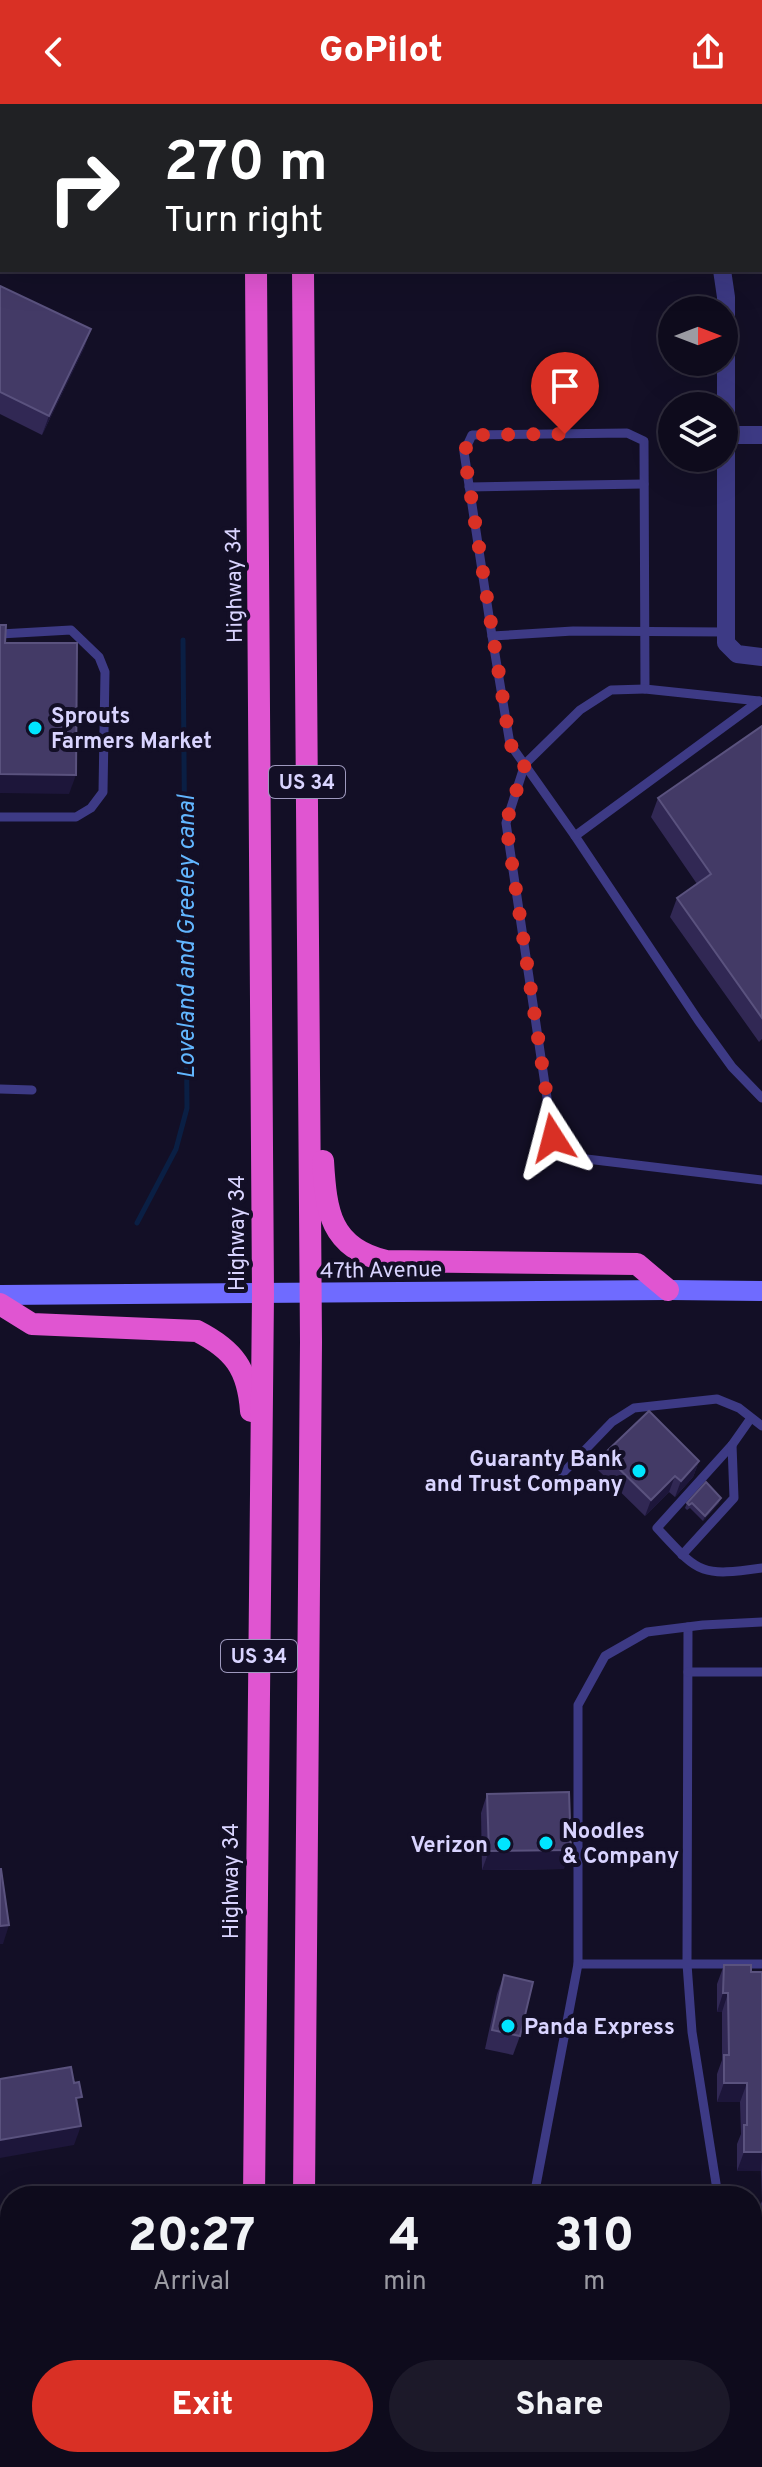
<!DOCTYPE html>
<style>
:root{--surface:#0e0b1c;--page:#1c1929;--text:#f1f3f6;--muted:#9b9ba3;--line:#2e2b3b;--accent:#d93025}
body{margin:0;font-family:Overpass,sans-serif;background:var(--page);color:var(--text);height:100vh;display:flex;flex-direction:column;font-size:30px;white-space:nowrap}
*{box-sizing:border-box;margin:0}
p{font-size:26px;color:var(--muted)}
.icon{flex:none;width:44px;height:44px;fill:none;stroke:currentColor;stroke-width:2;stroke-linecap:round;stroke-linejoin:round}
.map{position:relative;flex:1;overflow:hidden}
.sheet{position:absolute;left:0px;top:2082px;width:762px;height:282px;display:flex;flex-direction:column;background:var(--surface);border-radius:32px 32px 0 0;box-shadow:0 8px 32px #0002,0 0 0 2px var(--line)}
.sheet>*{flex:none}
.banner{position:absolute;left:0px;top:0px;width:762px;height:168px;box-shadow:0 8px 32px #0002,0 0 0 2px var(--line);background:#202124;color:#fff;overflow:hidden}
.needle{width:52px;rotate:90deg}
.fabs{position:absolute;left:658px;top:192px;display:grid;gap:16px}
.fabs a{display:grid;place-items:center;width:80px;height:80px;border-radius:50%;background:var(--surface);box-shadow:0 8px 32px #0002,0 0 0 2px var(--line);font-size:40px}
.pin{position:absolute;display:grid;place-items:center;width:68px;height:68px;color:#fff;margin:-82px -34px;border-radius:50% 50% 50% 0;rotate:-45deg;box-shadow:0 0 8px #0007}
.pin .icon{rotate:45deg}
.me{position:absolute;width:88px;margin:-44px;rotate:351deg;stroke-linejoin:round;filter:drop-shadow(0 0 6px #0008)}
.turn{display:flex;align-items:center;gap:28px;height:168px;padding:0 32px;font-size:36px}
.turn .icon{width:104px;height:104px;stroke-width:2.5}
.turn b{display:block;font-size:56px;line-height:68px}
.eta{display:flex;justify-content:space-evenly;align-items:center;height:136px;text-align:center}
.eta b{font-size:48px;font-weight:800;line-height:56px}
.action{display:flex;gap:16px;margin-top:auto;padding:16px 32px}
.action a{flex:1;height:92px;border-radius:48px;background:var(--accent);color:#fff;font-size:32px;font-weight:800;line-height:92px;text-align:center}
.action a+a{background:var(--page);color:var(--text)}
header{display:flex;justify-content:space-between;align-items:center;height:104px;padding:0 32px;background:var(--accent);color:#fff;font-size:36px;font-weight:800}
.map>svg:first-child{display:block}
</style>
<header><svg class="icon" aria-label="back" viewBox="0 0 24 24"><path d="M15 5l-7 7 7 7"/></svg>GoPilot<svg class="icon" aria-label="share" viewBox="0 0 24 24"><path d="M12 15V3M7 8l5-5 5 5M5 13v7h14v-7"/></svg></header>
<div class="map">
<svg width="762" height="2363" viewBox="0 0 762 2363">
<rect width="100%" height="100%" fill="#130f26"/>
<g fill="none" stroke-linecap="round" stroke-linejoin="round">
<!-- stream -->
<path stroke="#0a1f44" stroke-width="5" d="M137 1119 176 1045 187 1004 183 536"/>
<!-- service -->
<g stroke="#3d3a85" stroke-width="9">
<path d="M5 0V2"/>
<path d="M122 0V2"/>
<path d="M469 383 644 380"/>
<path d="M0 530 71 526 99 553 105 568 103 688 91 704 76 713H0"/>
<path d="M492 532 464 348 472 331 627 329 644 337 645 585 759 597"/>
<path d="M645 585 611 586 580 606 525 660 506 719 553 1034 570 1053 762 1076"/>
<path d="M759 597 575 732 698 916 732 963 762 994"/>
<path d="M575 732 510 640 492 532 573 527 725 528"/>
<path d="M0 985 32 986"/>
<path d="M751 1314 732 1341 657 1424C699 1469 699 1473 762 1464"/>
<path d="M557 1375 612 1318 634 1304 717 1295 739 1304 762 1322"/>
<path d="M682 1451 734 1394 732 1341"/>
<path d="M688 1523 687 1860 692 1928 718 2092"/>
<path d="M688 1568H762"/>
<path d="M578 1860H762"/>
<path d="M534 2092 578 1860V1601L605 1552 647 1528 703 1521 762 1518"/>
<path d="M752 2312 760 2363"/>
<path d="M512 2363 513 2354"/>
</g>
<!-- minor -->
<g stroke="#3d3a85" stroke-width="18">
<path d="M682 0 683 2"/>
<path d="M760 68H762"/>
<path d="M722 166 726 193V539L737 550 762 553"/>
<path d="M725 331H762"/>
<path d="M0 2227 10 2226"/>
</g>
<!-- secondary -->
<path stroke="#6f6bff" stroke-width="20" d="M0 1191 668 1186 762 1187"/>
<!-- trunk -->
<g stroke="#e055d1" stroke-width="22">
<path d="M255 0V2"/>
<path d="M301 0V2"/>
<path d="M303 166 311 1238 304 2092"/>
<path d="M323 1057C326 1107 330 1144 386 1157L637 1160 668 1186"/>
<path d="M0 1200 32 1220 197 1227C234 1246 248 1265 251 1307"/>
<path d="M254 2092 263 1190 256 166"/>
<path d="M252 2363V2354"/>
<path d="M301 2363V2354"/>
</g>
</g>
<!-- wall -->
<g fill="#312854">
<path d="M22 0H102L101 2H22Z"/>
<path d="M0 182 91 225 84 244 42 331 0 310Z"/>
<path d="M762 622V935L759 938 670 813 677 794 697 780 651 713 658 694Z"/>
<path d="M604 1350 699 1357 693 1373 675 1393 669 1388 645 1412 598 1366Z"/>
<path d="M687 1399H719L703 1417 690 1404 687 1406 685 1404Z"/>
<path d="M487 1690 564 1765 482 1766 481 1709Z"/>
<path d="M724 1861 751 1868H762V2139H758L757 2109 762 2097 761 2067H737V2040L741 2030 740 1998H717V1970L722 1956V1908H717V1880Z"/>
<path d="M504 1871 520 1932 513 1951 485 1945 497 1890Z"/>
<path d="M762 2163V2241L761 2232H755V2182Z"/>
</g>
<!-- shaded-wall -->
<g fill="#1d163a">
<path d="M83 0H102L101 2H68Z"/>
<path d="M91 225 84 244 42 331 49 312Z"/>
<path d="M0 670 76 671 69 690 0 689Z"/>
<path d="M699 1357 693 1373 675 1393 681 1377Z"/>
<path d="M675 1372 669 1388 645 1412 651 1396Z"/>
<path d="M721 1394 719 1399 703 1417 705 1412Z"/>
<path d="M571 1746 564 1765 482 1766 489 1747Z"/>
<path d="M9 1821 3 1840H0V1822Z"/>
<path d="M723 1889H728L722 1908H717Z"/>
<path d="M724 1979H747L740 1998H717Z"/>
<path d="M81 2022 74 2041 0 2054V2036Z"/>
<path d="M744 2048H762L761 2067H737Z"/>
<path d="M762 2127V2139H758Z"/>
<path d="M761 2214 762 2229 761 2232H755Z"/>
</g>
<!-- building -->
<g fill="#433a66" stroke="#5a527e" stroke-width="2">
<path d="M34 0H83L68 2H34Z"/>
<path d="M0 182 91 225 49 312 0 288Z"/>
<path d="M0 521H6L5 539H77L76 671 0 670Z"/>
<path d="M762 622V914L677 794 711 770 658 694Z"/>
<path d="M649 1307 699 1357 681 1377 675 1372 651 1396 604 1350Z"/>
<path d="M706 1378 721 1394 705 1412 692 1399 689 1401 687 1399Z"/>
<path d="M569 1688 571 1746 489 1747 487 1690Z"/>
<path d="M0 1765H1L9 1821 0 1822Z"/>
<path d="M724 1861H751V1868H762V2048H744V2021H747V1979H724V1951H729L728 1889H723Z"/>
<path d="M504 1871 533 1878 520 1932 492 1926Z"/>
<path d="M71 1963 74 1979 79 1978 82 1993 76 1994 81 2022 0 2036V1975Z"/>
<path d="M416 2086 450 2092H415Z"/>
</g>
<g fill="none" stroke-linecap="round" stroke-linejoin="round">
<!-- route -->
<path stroke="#d93025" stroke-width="14" stroke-dasharray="0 25.2" d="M553 1034 506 719 525 660 510 640 464 348 472 331 565 330"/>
</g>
<!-- markers -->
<g fill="#00e5ff" stroke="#130f26" stroke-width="3">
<circle cx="35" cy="624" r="8"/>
<circle cx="639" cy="1367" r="8"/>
<circle cx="546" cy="1739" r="8"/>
<circle cx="504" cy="1740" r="8"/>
<circle cx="508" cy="1922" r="8"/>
</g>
<g text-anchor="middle" stroke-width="8" stroke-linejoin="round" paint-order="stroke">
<!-- shield labels -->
<g fill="#130f26" stroke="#9e99be" stroke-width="2">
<rect x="269" y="662" width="76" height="32" rx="6"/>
<rect x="221" y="1536" width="76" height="32" rx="6"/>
</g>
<g font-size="20" font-weight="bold" fill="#d9d4ff">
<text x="307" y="685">US 34</text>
<text x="259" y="1559">US 34</text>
</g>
<!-- street labels -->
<g font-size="22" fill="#d9d4ff" stroke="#130f26">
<text transform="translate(233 481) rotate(-91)" y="8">Highway 34</text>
<text transform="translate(236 1129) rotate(-90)" y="8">Highway 34</text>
<text transform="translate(381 1165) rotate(-1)" y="8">47th Avenue</text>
<text transform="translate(230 1777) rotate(-90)" y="8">Highway 34</text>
</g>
<!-- poi labels -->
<g font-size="22" font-weight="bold" fill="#d9d4ff" stroke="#130f26" text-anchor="start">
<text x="51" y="619">Sprouts<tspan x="51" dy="25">Farmers Market</tspan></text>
<text x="623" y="1362" text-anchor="end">Guaranty Bank<tspan x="623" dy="25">and Trust Company</tspan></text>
<text x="562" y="1734">Noodles<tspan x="562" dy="25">&amp; Company</tspan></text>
<text x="488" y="1748" text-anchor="end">Verizon</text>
<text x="524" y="1930">Panda Express</text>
</g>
<!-- water labels -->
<g font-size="24" font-style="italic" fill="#62b6ff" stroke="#130f26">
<text transform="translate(186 833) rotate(-90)" y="8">Loveland and Greeley canal</text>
</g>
</g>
</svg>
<div class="fabs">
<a><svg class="needle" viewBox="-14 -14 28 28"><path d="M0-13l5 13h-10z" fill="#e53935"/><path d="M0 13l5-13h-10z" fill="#9b9ba3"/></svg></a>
<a><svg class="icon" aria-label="layers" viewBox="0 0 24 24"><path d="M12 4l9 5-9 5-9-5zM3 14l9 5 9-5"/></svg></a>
</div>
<div class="pin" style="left:565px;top:330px;background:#d93025"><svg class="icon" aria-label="arrive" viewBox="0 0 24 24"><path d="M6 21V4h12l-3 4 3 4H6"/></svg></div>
<svg class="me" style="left:553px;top:1034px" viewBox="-20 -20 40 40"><path d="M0-17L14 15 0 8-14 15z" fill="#d93025" stroke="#fff" stroke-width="4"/></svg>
<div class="banner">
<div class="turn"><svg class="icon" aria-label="right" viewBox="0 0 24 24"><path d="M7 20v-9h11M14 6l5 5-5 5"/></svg><div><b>270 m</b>Turn right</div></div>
</div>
<section class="sheet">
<div class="eta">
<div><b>20:27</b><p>Arrival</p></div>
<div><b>4</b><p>min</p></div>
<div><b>310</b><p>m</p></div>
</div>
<div class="action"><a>Exit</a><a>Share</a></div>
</section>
</div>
